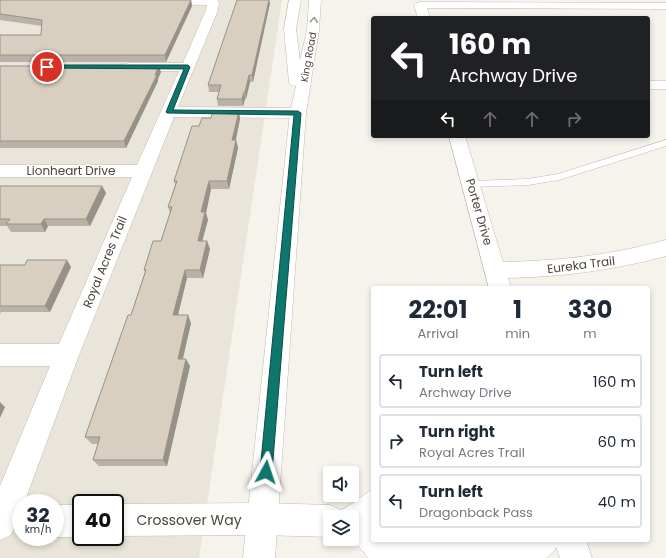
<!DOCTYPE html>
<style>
:root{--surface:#fff;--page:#f2f2f3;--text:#1f2937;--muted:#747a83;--line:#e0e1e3}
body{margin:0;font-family:Poppins,sans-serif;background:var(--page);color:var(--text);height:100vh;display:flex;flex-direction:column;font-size:15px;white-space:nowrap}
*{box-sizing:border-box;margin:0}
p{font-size:13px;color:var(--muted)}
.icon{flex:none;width:22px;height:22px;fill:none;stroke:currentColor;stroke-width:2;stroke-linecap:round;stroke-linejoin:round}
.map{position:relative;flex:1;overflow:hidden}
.details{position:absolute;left:371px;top:286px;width:279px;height:256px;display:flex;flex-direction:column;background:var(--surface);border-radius:4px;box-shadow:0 2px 6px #0003}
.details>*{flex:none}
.top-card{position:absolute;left:371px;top:16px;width:279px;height:122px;border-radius:4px;box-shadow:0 2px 6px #0003;background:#202124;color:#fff;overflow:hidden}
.fabs{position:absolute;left:323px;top:466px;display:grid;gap:8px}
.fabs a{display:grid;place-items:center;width:36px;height:36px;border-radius:4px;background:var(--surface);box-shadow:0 2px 6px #0003;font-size:20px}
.speed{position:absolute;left:12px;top:494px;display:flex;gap:8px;font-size:20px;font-weight:700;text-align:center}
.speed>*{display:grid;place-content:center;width:52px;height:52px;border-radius:50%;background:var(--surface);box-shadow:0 2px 6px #0003;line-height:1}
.speed small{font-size:10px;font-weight:400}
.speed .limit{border:2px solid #111;border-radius:6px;background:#fff;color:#111}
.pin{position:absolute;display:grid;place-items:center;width:34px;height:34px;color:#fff;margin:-17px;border:2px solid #fff;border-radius:50%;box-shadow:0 1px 4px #0007}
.me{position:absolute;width:44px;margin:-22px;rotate:5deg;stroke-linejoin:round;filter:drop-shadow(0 0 3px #0008)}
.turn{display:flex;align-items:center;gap:14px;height:84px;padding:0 12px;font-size:18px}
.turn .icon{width:52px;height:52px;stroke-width:2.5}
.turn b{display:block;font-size:28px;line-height:34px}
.lanes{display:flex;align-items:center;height:38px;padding:0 12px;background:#0003;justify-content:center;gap:20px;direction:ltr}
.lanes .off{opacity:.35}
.eta{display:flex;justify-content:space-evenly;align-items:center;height:68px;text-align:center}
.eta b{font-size:24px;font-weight:700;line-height:28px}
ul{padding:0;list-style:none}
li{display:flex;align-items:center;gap:12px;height:54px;margin:0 8px 6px;padding:0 4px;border:2px solid var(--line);border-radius:4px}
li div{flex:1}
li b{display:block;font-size:15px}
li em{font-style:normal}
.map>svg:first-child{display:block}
</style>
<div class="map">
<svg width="666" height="558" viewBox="0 0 666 558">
<rect width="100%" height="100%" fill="#f6f3ec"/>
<!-- residential -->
<path fill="#eae5da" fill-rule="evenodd" d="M0 0H282L199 558H0ZM21 503H55V537H21ZM81 503H115V537H81Z"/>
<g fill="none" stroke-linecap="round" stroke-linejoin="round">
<!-- service casing -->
<g stroke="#c2bbae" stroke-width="1">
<path id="service" d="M666 140V146L559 180 528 185 471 187 466 184 471 181 528 179 558 174Z"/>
</g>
<!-- minor casing -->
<g stroke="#c2bbae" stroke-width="1">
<g id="minor">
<path d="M156 0H217L219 2 218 10 178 107 298 108 304 110 306 113 304 116 298 118 174 117 79 355 24 503H21C21 514 15 525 11 535L0 540V486L50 366H0V344H59L132 177H0V165H137L179 71H129L124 70 122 67 124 64 129 63H183L206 10 207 5 161 4 157 3Z"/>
<path d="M420 2 666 3V9L427 8 430 18H418L414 5 416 3Z"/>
<rect x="648" y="81" width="18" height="8"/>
<path d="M449 136H465L503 262C559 261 612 255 666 240V256C614 270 562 277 508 278L511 288H489Z"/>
<path d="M373 490V540H586L592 558H560L556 547 554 551 546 558H368L352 538V517H330V537L262 535 115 536V504L262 503 330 505 341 510C353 505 361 495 373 490Z"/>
<rect x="55" y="505" width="26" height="32"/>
</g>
</g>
<!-- tertiary casing -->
<g stroke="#c2bbae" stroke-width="1">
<path id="tertiary" d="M289 0H301L296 29 300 61 307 30 309 0H321L319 30 306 113 275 558H243L290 113 296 86 291 85 289 82 284 29Z"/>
</g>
<!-- service -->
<use href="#service" fill="#fff" fill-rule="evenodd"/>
<!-- minor -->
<use href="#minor" fill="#fff" fill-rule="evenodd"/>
<!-- tertiary -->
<use href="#tertiary" fill="#fff" fill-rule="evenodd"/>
</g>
<!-- wall -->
<g fill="#bab2a6">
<path d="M0 0H191L192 6 166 62H0V35H41L42 26 0 20Z"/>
<path d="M270 3 253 82H250L246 99H245L243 106H218L217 99 219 92H209L208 85Z"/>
<path d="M0 66 161 72 158 79V81L126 148H0Z"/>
<path d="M239 111 240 119 236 140 238 148 229 189H211L206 213 208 220 202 241H207L210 249 203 278H187L178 315 191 323 183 359 190 366 167 466H99L93 460 98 444H92L85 437 131 315 145 272 144 270 161 241 170 213 168 207 175 185 174 181 199 126 211 118Z"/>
<path d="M0 186H102L106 193 90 226H48L45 232H11L7 226H0Z"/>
<path d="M0 265 71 267 50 312H1L0 314Z"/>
</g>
<!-- shaded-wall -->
<g fill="#979187">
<path d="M191 0 192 6 166 62 165 55Z"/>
<path d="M269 0 270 3 253 82 252 75Z"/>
<path d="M159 66 161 72 158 79V81L126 148 124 141Z"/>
<path d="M249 75 250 82 246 99 245 92Z"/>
<path d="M244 92 245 99 243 106 242 99Z"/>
<path d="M239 111 240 119 234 148 232 140Z"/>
<path d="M236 140 238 148 229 189 227 181Z"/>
<path d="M209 181 211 189 206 213 208 220 200 249 198 241 201 212Z"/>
<path d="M102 186 106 193 90 226 86 219Z"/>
<path d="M44 219 48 226 45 232 41 224Z"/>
<path d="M207 241 210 249 203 278 200 270Z"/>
<path d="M67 260 71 267 50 312 45 306Z"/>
<path d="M185 270 187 278 176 323 173 315Z"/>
<path d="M188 315 191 323 181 366 178 359Z"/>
<path d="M186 359 190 366 167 466 163 460Z"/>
<path d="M0 402 5 407 0 418Z"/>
</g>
<!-- building -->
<g fill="#d8cfc1" stroke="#979187">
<path d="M0 0H191L165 55H0V35H41L42 20 0 14Z"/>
<path d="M237 0H269L252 75H249L245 92H244L242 99H217L221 85H208Z"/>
<path d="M0 66H159L155 75H157L124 141H0Z"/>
<path d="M213 111H239L232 140H236L227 181H209L201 212H205L198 241H207L200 270H185L173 315H188L178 359H186L163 460H93L100 437H85L128 315H131L146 270H144L153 241H161L172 207H168L177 181H174L192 126H199L202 118H211Z"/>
<path d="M0 186H102L86 219H44L41 224H6L10 219H0Z"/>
<path d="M27 260H67L45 306H0V265H25Z"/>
</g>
<!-- one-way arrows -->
<defs><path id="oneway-chevron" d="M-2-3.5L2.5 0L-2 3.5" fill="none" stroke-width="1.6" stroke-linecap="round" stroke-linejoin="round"/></defs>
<use stroke="#9c9892" href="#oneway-chevron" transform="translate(314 20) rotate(-86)"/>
<!-- route -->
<path fill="#0f766e" stroke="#0a4d48" d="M47 65H188L190 67 173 110 298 111 301 113 272 472 271 477 266 478 262 477 260 472 294 115 167 113 166 112 184 69 45 68 44 67Z"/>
<g text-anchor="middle" stroke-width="3" stroke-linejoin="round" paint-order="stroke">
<!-- far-street labels -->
<g font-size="10" fill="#4b4439" stroke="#fff">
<text transform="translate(308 57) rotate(-80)" y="4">King Road</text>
</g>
<!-- street labels -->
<g font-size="12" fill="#4b4439" stroke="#fff">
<text x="71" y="175">Lionheart Drive</text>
<text transform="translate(479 212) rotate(74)" y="4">Porter Drive</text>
<text transform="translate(105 262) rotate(-68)" y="4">Royal Acres Trail</text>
<text transform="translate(581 265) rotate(-7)" y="4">Eureka Trail</text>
</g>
<!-- near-street labels -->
<g font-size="14" fill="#4b4439" stroke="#fff">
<text x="189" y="525">Crossover Way</text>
</g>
</g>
</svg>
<div class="fabs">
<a><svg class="icon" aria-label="sound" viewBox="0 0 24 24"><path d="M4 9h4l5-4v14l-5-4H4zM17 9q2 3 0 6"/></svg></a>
<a><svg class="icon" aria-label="layers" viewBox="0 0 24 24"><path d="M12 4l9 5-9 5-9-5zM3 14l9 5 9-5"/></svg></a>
</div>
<div class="speed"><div>32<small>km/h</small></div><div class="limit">40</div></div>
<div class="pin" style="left:47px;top:67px;background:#d93025"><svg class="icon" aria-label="arrive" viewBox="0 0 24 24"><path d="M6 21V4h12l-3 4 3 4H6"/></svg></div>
<svg class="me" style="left:266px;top:472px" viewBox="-20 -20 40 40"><path d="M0-17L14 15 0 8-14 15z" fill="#0f766e" stroke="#fff" stroke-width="4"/></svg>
<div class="top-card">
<div class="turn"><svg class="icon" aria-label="left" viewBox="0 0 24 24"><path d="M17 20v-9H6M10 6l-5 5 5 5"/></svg><div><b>160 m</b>Archway Drive</div></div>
<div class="lanes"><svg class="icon" aria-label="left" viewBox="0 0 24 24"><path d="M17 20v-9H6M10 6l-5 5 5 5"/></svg><svg class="icon off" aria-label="ahead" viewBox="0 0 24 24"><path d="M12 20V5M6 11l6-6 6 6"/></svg><svg class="icon off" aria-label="ahead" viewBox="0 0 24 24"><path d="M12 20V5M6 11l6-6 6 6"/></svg><svg class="icon off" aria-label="right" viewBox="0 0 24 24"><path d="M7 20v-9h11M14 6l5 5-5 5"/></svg></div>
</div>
<section class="details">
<div class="eta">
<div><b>22:01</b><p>Arrival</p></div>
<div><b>1</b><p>min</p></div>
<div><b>330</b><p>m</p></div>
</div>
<ul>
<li><svg class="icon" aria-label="left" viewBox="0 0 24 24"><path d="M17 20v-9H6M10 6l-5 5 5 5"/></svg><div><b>Turn left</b><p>Archway Drive</p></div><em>160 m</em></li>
<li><svg class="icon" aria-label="right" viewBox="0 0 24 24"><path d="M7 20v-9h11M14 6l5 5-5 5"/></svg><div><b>Turn right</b><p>Royal Acres Trail</p></div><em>60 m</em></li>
<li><svg class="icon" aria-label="left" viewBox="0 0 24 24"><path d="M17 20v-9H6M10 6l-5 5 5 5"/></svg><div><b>Turn left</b><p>Dragonback Pass</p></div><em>40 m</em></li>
</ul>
</section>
</div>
